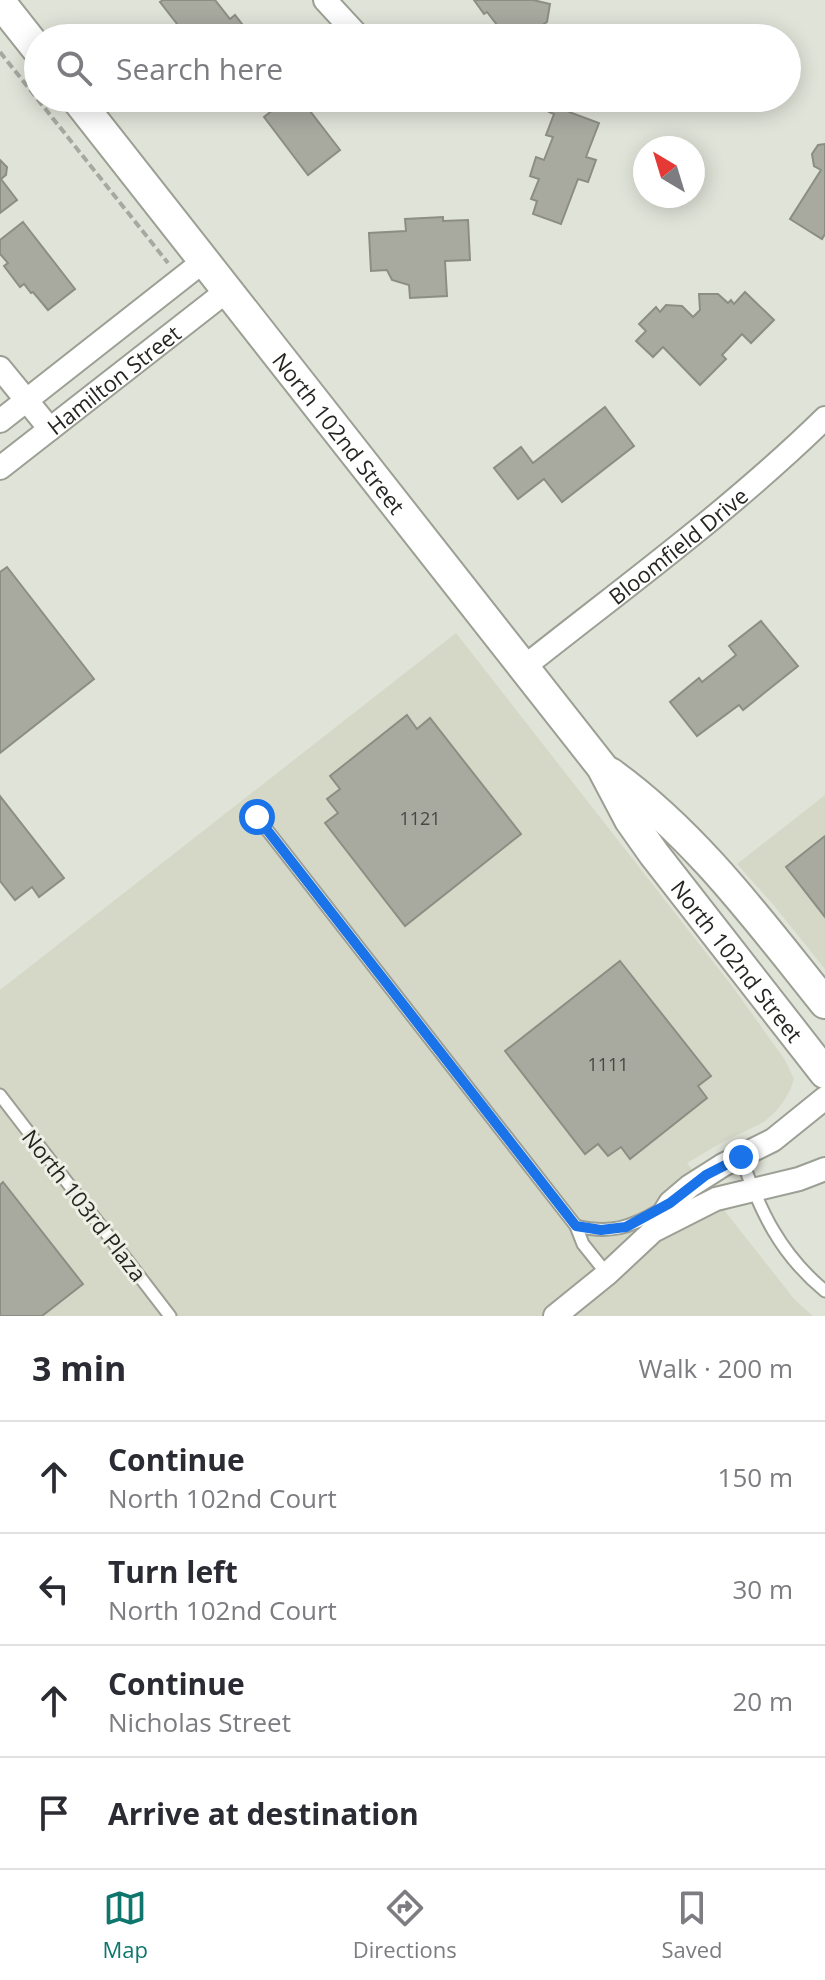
<!DOCTYPE html>
<html lang="en">
<head>
<meta charset="utf-8">
<style>
  :root { --surface:#fff; --page:#f2f2f3; --text:#2b2b33; --muted:#7c7c81; --line:#e1e1e2; --accent:#0f766e }
  body { margin:0; font-family:"Open Sans",sans-serif; background:var(--page); color:var(--text) }
  .compass { position:absolute; left:633px; top:136px; width:72px; height:72px; border-radius:50%; background:var(--surface); box-shadow:0 4px 20px #0003; rotate:322deg }
  .stop { position:absolute; width:24px; height:24px; margin:-18px; border:6px solid #1a73e8; border-radius:50%; background:#fff }
  .stop.end { background:#1a73e8; border-color:#fff; box-shadow:0 2px 8px #0008 }
  .list { margin:0; padding:0; list-style:none }
  h2 { display:flex; justify-content:space-between; align-items:center; height:104px; margin:0; padding:0 32px; font-size:34px }
  h2 small { font-size:26px; font-weight:400; color:var(--muted) }
  .list li { display:grid; grid-template-columns:52px 1fr auto; gap:24px; align-items:center; box-sizing:border-box; height:112px; padding:0 32px; border-top:2px solid var(--line) }
  .list b { display:block; font-size:30px; white-space:nowrap }
  .list p { margin:0; font-size:26px; white-space:nowrap; color:var(--muted) }
  .list em { font-size:26px; font-style:normal; color:var(--muted) }
  .icon { flex:none; width:44px; height:44px; fill:none; stroke:currentColor; stroke-width:2; stroke-linecap:round; stroke-linejoin:round }
  .map { position:relative; flex:none; width:825px; height:1316px; overflow:hidden }
  .search { position:absolute; background:var(--surface); box-shadow:0 4px 20px #0003; left:24px; right:24px; top:24px; height:88px; display:flex; align-items:center; gap:20px; box-sizing:border-box; padding:0 28px; border-radius:44px; color:var(--muted); font-size:30px }
  .sheet { height:552px; background:var(--surface) }
  nav { display:flex; justify-content:space-around; align-items:center; box-sizing:border-box; height:112px; border-top:2px solid var(--line); background:var(--surface); font-size:22px; color:var(--muted) }
  nav a { display:grid; justify-items:center; gap:4px }
  nav .on { color:var(--accent) }
  .map>svg:first-child { display:block }
  .built { fill:#d5d8c6 }
  .building { fill:#a8aaa0; stroke:#8c8e84; stroke-width:2 }
  .lines { fill:none; stroke-linecap:round; stroke-linejoin:round }
  .lane-casing { stroke:#9c9f94; stroke-width:15 }
  .street-casing { stroke:#9c9f94; stroke-width:26 }
  .secondary-casing { stroke:#9c9f94; stroke-width:34 }
  .path { stroke:#a6a9a0; stroke-width:4; stroke-dasharray:8 4; stroke-linecap:butt }
  .lane { stroke:#fff; stroke-width:11 }
  .street { stroke:#fff; stroke-width:22 }
  .secondary { stroke:#fff; stroke-width:30 }
  .route { stroke:#1a73e8; stroke-width:10 }
  .labels { text-anchor:middle; dominant-baseline:central; stroke-width:6; stroke-linejoin:round; paint-order:stroke }
  .number-label { font-size:18px; fill:#464742 }
  .street-label { font-size:22px; fill:#252622; stroke:#eef0e5 }
</style>
</head>
<body>
<div class="map">
<svg width="825" height="1316" viewBox="0 0 825 1316">
  <rect width="100%" height="100%" fill="#e0e3d8"/>
  <!-- built -->
  <g class="built">
    <path d="M456,633L732,986L785,1060L794,1079L791,1088L784,1101L775,1112L764,1122L721,1143L687,1163L795,1300L813,1316H0V990Z"/>
    <path d="M825,795V969L771,902L737,864Z"/>
  </g>
  <!-- building -->
  <g class="building">
    <path d="M163,0H215L230,19L235,15L252,37L188,38L160,2Z"/>
    <path d="M474,0H533L550,4L547,22L541,26L544,30L533,38H502L494,28L497,25L487,12L484,14Z"/>
    <path d="M288,98H300L340,150L308,175L264,117Z"/>
    <path d="M555,98L573,104L569,112L599,123L586,157L596,160L588,182L578,179L561,224L533,214L537,201L531,199L539,179L530,176L536,157L544,160L553,137L546,135L554,114L549,112Z"/>
    <path d="M825,144V234L822,239L790,219L821,170L814,166L812,154L818,145Z"/>
    <path d="M0,160L7,167L6,175L1,179L17,200L0,213Z"/>
    <path d="M443,217V221L468,220L470,260L445,261L447,296L410,298L409,285L392,280L387,270L371,271L369,233L406,231L405,219Z"/>
    <path d="M23,222L75,289L48,310L33,292L31,293L24,284L20,287L4,266L8,263L0,254V240Z"/>
    <path d="M745,292L774,320L751,343L742,334L722,355L726,359L700,385L663,347L653,357L636,341L646,331L639,324L656,307L660,312L666,305L682,306L693,317L700,310L699,294H718L728,303L731,300L734,304Z"/>
    <path d="M605,407L634,446L562,502L544,479L518,499L494,468L521,447L533,463Z"/>
    <path d="M7,567L94,679L0,753V572Z"/>
    <path d="M761,621L798,666L743,710L739,705L697,736L670,702L699,678L702,682L736,655L729,646Z"/>
    <path d="M407,715L417,729L430,718L521,834L405,926L325,823L338,813L327,799L340,789L330,776Z"/>
    <path d="M0,796L64,878L39,897L32,887L15,900L0,881Z"/>
    <path d="M825,836V917L786,867Z"/>
    <path d="M620,961L711,1076L698,1086L707,1098L630,1159L621,1147L608,1156L598,1144L585,1154L505,1051Z"/>
    <path d="M3,1182L83,1284L42,1316H0V1185Z"/>
  </g>
  <g class="lines">
    <!-- lane casing -->
    <g class="lane-casing">
      <g id="lane">
        <path d="M257,817L576,1226L583,1244L607,1274"/>
        <path d="M0,1095L170,1316"/>
        <path d="M741,1157C760,1211 780,1254 825,1291"/>
        <path d="M576,1226C610,1234 630,1228 660,1210"/>
      </g>
    </g>
    <!-- street casing -->
    <g class="street-casing">
      <g id="street">
        <path d="M325,0L360,38"/>
        <path d="M0,368L50,429"/>
        <path d="M0,421L205,260"/>
        <path id="s1" d="M0,468L228,290"/>
        <path id="s2" d="M524,667C626,586 732,509 825,418"/>
        <path d="M654,1229L670,1203L690,1186L723,1165L773,1140L825,1098"/>
        <path d="M555,1316L607,1274L653,1231L716,1199L799,1179L825,1169"/>
      </g>
    </g>
    <!-- secondary casing -->
    <g class="secondary-casing">
      <g id="secondary">
        <path d="M0,2L38,50"/>
        <path id="s3" d="M76,98L602,767L630,820L654,854L825,1073"/>
        <path d="M610,773C696,835 759,921 825,1003"/>
      </g>
    </g>
    <!-- path -->
    <path class="path" d="M0,52L168,263"/>
    <!-- lane -->
    <use href="#lane" class="lane"/>
    <!-- street -->
    <use href="#street" class="street"/>
    <!-- secondary -->
    <use href="#secondary" class="secondary"/>
  </g>
  <g class="lines">
    <!-- route -->
    <path class="route" d="M257,817L576,1226L601,1230L626,1227L670,1203L706,1175L741,1157"/>
  </g>
  <g class="labels">
    <!-- number labels -->
    <g class="number-label">
      <text x="420" y="818">1121</text>
      <text x="608" y="1064">1111</text>
    </g>
    <!-- street labels -->
    <g class="street-label">
      <text stroke="none"><textPath href="#s1" startOffset="144">Hamilton Street</textPath></text>
      <text stroke="none"><textPath href="#s3" startOffset="426">North 102nd Street</textPath></text>
      <text stroke="none"><textPath href="#s2" startOffset="196">Bloomfield Drive</textPath></text>
      <text stroke="none"><textPath href="#s3" startOffset="1088">North 102nd Street</textPath></text>
      <text transform="translate(85 1205) rotate(52)">North 103rd Plaza</text>
    </g>
  </g>
</svg>
<svg class="compass" viewBox="-18 -18 36 36"><path d="M0-13l5 13h-10z" fill="#e53935"/><path d="M0 13l5-13h-10z" fill="#7c7c81"/></svg>
<div class="stop" style="left:257px;top:817px"></div>
<div class="stop end" style="left:741px;top:1157px"></div>
<div class="search"><svg class="icon" aria-label="search" viewBox="0 0 24 24"><circle cx="10" cy="10" r="6"/><path d="M15 15l6 6"/></svg>Search here</div>
</div>
<section class="sheet">
<h2>3 min<small>Walk · 200 m</small></h2>
<ul class="list">
<li><svg class="icon" aria-label="ahead" viewBox="0 0 24 24"><path d="M12 20V5M6 11l6-6 6 6"/></svg><div><b>Continue</b><p>North 102nd Court</p></div><em>150 m</em></li>
<li><svg class="icon" aria-label="left" viewBox="0 0 24 24"><path d="M17 20v-9H6M10 6l-5 5 5 5"/></svg><div><b>Turn left</b><p>North 102nd Court</p></div><em>30 m</em></li>
<li><svg class="icon" aria-label="ahead" viewBox="0 0 24 24"><path d="M12 20V5M6 11l6-6 6 6"/></svg><div><b>Continue</b><p>Nicholas Street</p></div><em>20 m</em></li>
<li><svg class="icon" aria-label="arrive" viewBox="0 0 24 24"><path d="M6 21V4h12l-3 4 3 4H6"/></svg><div><b>Arrive at destination</b></div></li>
</ul>
</section>
<nav>
<a class="on"><svg class="icon" aria-label="map" viewBox="0 0 24 24"><path d="M3 6l6-2 6 2 6-2v14l-6 2-6-2-6 2zM9 4v14M15 6v14"/></svg>Map</a>
<a><svg class="icon" aria-label="directions" viewBox="0 0 24 24"><path d="M12 3l9 9-9 9-9-9zM9 14v-3h6M13 9l2 2-2 2"/></svg>Directions</a>
<a><svg class="icon" aria-label="saved" viewBox="0 0 24 24"><path d="M7 4h10v16l-5-4-5 4z"/></svg>Saved</a>
</nav>
</body>
</html>
